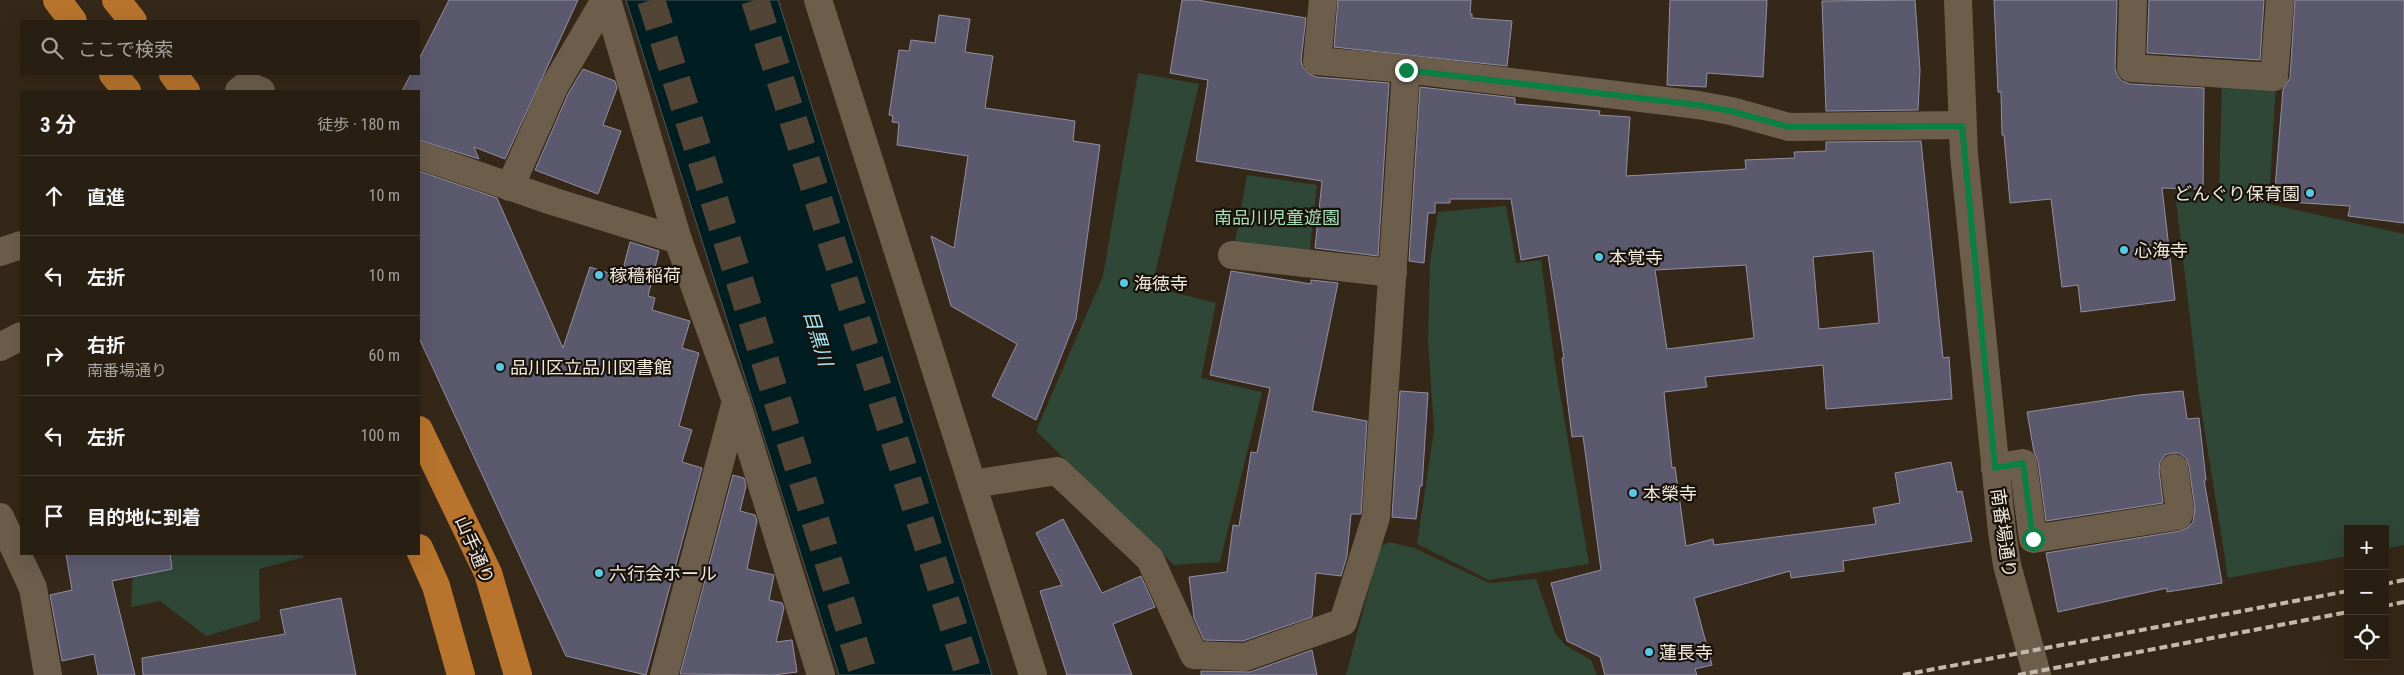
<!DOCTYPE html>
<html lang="ja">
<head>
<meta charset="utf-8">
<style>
  :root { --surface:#281e12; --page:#30271b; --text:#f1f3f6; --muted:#a5a29f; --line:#443c32 }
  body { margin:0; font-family:"Roboto Condensed","Noto Sans JP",sans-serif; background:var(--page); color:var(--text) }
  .controls { position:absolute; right:15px; bottom:15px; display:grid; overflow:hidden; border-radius:0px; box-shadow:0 5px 20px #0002 }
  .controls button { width:45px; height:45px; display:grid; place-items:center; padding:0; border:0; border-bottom:1px solid var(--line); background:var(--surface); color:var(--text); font:25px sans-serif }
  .stop { position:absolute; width:15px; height:15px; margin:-11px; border:4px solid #0b8043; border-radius:50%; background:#fff }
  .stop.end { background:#0b8043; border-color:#fff; box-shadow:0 1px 5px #0008 }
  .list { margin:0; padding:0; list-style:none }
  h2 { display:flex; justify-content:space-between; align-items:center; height:65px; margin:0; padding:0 20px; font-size:21px }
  h2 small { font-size:16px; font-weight:400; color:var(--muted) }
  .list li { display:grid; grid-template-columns:32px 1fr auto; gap:15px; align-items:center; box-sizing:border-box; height:80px; padding:0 20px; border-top:1px solid var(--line) }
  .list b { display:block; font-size:19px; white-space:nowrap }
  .list p { margin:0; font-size:16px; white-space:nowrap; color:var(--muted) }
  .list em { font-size:16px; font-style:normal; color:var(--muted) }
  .icon { flex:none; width:28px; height:28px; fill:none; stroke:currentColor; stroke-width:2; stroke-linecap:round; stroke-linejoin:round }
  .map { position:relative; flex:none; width:2404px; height:675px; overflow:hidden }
  .search { position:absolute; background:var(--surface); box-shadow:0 5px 20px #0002; left:20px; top:20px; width:400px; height:55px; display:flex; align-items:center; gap:12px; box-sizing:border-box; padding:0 18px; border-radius:0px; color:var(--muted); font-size:19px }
  .panel { position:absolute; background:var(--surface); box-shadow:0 5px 20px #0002; left:20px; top:90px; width:400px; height:465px; border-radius:0px }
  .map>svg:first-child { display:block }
  .green { fill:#2f4737 }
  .water { fill:#001d22; stroke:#485a5a }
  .building { fill:#5b596d; stroke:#928fa5; fill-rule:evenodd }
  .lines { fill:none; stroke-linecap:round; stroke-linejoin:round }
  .highway-tunnel { stroke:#524536; stroke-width:28; stroke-dasharray:28 14; stroke-linecap:butt }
  .minor { stroke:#6d5e4c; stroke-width:28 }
  .highway { stroke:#b8742d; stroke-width:28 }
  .rail { stroke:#c3b9ad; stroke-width:4; stroke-dasharray:8 4; stroke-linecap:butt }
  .route { stroke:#0b8043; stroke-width:6 }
  .poi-dot { fill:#59c8e5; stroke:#18120b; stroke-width:2 }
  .labels { text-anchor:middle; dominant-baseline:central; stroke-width:4.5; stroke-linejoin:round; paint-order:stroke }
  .poi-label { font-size:18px; fill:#f1e8de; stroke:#18120b; text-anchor:start }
  .park-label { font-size:18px; fill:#a6deb8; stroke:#18120b }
  .street-label { font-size:18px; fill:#f1e8de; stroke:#18120b }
  .water-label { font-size:19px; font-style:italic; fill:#9ce9f9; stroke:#18120b }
</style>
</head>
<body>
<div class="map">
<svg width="2404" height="675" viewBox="0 0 2404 675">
  <rect width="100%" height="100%" fill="#362818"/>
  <!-- green -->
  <g class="green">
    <path d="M1138,73L1199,84L1152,287L1216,303L1201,378L1262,392L1220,562L1174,565L1036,431L1103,276Z"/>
    <path d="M2222,82L2276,83L2269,204L2404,234V545L2385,549V529H2348V556L2228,578L2199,395L2175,192L2219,193Z"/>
    <path d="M1247,175L1317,185L1309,256L1234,248Z"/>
    <path d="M1506,206L1516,263L1541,260L1555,364L1589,564L1489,580L1417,544L1434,430L1428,340L1430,262L1438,212Z"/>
    <path d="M1389,542L1414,548L1489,583L1536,579L1555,633L1565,645L1591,660L1597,675H1346L1380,547Z"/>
    <path d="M134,554H301L304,557L259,569L260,620L206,636L160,601L131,607Z"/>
  </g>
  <!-- water -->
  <path class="water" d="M626,0H778L992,675H839Z"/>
  <!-- building -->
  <g class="building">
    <path d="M449,0H578L505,159L474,147L479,159L419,140V91H402L411,74H419V59Z"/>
    <path d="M1182,0H1197L1306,18L1301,60L1303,67L1308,73L1316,77L1389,83L1378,256L1315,248L1322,181L1196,161L1208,80L1170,73Z"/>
    <path d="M1338,0H1471L1470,14H1472V18L1512,21L1507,66L1334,47Z"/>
    <path d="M1670,0H1767L1763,77L1707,73L1706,87L1667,85Z"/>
    <path d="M1915,0L1920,70L1918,110L1826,111L1822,1Z"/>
    <path d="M1994,0H2117L2115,68L2117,75L2122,81L2130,84L2204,88L2203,189L2162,188L2175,300L2081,312L2078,285L2062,287L2051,199L2010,203L2004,135H2002L2001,92H1998Z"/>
    <path d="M2149,0H2264L2260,60L2147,53Z"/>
    <path d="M2295,0H2404V223L2348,216L2350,206L2274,201L2283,89L2290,78Z"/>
    <path d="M939,15L970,19L965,52L993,56L985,108L1075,121L1073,141L1100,145L1076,319L1036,420L992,396L1017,344L951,306L931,236L954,248L968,156L897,145L899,123L892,122L893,116L889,115L899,50L909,51L911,40L935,43Z"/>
    <path d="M583,69L615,81L617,88L603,125L621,131L598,194L535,170L568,94Z"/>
    <path d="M1420,87L1515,98V104L1600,111L1599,115L1630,117L1626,176L1746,169L1745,160L1795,158L1794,152L1826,151V142L1921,141L1943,358L1949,357L1952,399L1826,409L1823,365L1705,377L1707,387L1664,392L1672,468L1675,467L1686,546L1713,539L1714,545L1876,524L1873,508L1900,503L1895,473L1951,462L1957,492L1962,491L1972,541L1843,561L1844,571L1791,578L1790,571L1694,598L1712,665L1695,669L1697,675H1605L1600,657L1567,641L1551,583L1601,570L1583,436L1572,437L1562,358H1564L1548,255L1521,260L1511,199H1450V203H1435V213H1428L1424,263L1409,261ZM1873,251L1879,323L1819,329L1813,257ZM1746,265L1754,338L1667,349L1655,270Z"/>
    <path d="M419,171L497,198L563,348L590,267L621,277L630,242L659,251L648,296L655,298L652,310L690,321L682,348L699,353L679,426L692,430L682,462L702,468L646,675L566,656L419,338Z"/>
    <path d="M1231,271L1311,284V280L1338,283L1312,411L1367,421L1361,514H1351L1347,556L1341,576L1316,573L1312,617L1243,641L1204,640L1194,618L1189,577L1227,572L1233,525L1239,526L1251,452L1257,453L1270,388L1210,375Z"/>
    <path d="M1400,391L1428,393L1422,486H1420L1416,519L1392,517Z"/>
    <path d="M2183,391L2187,419L2199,418L2206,480H2204L2222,583L2167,592V588L2058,612L2046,553L2180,531L2187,528L2193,522L2195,509L2189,466L2186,458L2179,453H2171L2165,455L2160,462L2159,470L2163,503L2046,521L2038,461L2034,452L2027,412L2139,395Z"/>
    <path d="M733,475L744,478L746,486L740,511L755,515L757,521L747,569L774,575L769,600L782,603L784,608L776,642L792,640L797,672L774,675L680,674Z"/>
    <path d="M1063,519L1102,593L1141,576L1155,607L1113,624L1132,675H1067L1040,591L1062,585L1036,533Z"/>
    <path d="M66,554H170L172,569L112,581L135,675H98L94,654L62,661L50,595L72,590Z"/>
    <path d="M341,598L356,675H143L142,658L285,634L280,610Z"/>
    <path d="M1312,650L1317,675H1201V671L1250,672Z"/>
  </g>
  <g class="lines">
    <!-- highway-tunnel -->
    <g class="highway-tunnel">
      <path d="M651,0L864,675"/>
      <path d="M755,0L969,675"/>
    </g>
    <!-- minor -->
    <g class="minor">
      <path d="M607,0L678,240L736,401L664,675"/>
      <path d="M818,0L1033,675"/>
      <path d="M1323,0L1317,61L1406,69L1698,105L1731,111L1789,127L1962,125"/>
      <path d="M1958,0L1964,155L2002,532L2007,565L2037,675"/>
      <path d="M2133,0L2131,68L2274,77L2280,0"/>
      <path d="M239,91L247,85L261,91"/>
      <path d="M419,155L552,201L678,240"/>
      <path d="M510,187L554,87L605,0"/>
      <path d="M0,252L21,245"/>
      <path d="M1232,255L1393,273"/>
      <path d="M0,347L21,336"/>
      <path d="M736,401L821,675"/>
      <path d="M1995,468L2023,463L2033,539L2178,516L2180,511L2174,468"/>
      <path d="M972,484L1057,471L1150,559L1194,655L1245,657L1343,622L1376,517L1406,69"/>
      <path d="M0,517L33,588L48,675"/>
    </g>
    <!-- highway -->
    <g class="highway">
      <path d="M57,0L73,21"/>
      <path d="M116,0L133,21"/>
      <path d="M113,74L127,91"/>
      <path d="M173,74L186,91"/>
      <path d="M419,430L488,573L518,675"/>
      <path d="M419,548L436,586L461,675"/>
    </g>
    <!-- rail -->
    <g class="rail">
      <path d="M2385,584L2404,580"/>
      <path d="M2385,606L2404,602"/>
      <path d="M1903,675L2348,591"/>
      <path d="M2018,675L2348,612"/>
    </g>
  </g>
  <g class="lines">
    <!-- route -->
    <path class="route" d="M1406,70L1698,105L1731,111L1789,127L1962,126L1995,468L2023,463L2033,539"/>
  </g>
  <!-- markers -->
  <g class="poi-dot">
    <circle cx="2310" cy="193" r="5"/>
    <circle cx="2124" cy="250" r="5"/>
    <circle cx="1599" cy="257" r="5"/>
    <circle cx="599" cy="275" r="5"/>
    <circle cx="1124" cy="283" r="5"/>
    <circle cx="500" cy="367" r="5"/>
    <circle cx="1633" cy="493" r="5"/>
    <circle cx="599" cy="573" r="5"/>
    <circle cx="1649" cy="652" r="5"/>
  </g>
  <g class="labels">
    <!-- poi labels -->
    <g class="poi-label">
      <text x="2300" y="193" text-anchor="end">どんぐり保育園</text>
      <text x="2134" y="250">心海寺</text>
      <text x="1609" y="257">本覚寺</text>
      <text x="609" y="275">稼穡稲荷</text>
      <text x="1134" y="283">海徳寺</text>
      <text x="510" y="367">品川区立品川図書館</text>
      <text x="1643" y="493">本榮寺</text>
      <text x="609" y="573">六行会ホール</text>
      <text x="1659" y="652">蓮長寺</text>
    </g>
    <!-- park labels -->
    <g class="park-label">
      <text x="1277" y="217">南品川児童遊園</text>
    </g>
    <!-- street labels -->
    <g class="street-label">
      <text transform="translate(2004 533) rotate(82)">南番場通り</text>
      <text transform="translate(475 550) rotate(67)">山手通り</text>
    </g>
    <!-- water labels -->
    <g class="water-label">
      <text transform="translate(818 338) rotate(73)">目黒川</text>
    </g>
  </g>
</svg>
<div class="controls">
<button>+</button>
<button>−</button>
<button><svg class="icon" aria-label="locate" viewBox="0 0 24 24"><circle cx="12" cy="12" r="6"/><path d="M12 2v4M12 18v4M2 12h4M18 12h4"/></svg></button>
</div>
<div class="stop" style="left:2033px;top:539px"></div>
<div class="stop end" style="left:1406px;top:70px"></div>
<div class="search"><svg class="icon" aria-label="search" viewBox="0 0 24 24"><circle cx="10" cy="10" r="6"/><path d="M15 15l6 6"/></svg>ここで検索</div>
<section class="panel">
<h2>3 分<small>徒歩 · 180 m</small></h2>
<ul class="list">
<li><svg class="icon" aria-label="ahead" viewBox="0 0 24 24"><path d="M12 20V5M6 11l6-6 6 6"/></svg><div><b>直進</b></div><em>10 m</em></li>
<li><svg class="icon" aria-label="left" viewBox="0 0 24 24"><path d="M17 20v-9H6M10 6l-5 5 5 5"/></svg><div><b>左折</b></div><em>10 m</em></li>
<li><svg class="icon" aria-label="right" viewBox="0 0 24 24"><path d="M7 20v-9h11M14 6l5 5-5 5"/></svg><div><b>右折</b><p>南番場通り</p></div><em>60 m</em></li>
<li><svg class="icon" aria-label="left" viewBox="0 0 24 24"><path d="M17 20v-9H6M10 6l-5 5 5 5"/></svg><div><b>左折</b></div><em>100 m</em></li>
<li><svg class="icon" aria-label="arrive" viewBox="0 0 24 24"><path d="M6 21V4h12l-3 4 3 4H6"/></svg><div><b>目的地に到着</b></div></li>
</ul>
</section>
</div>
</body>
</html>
